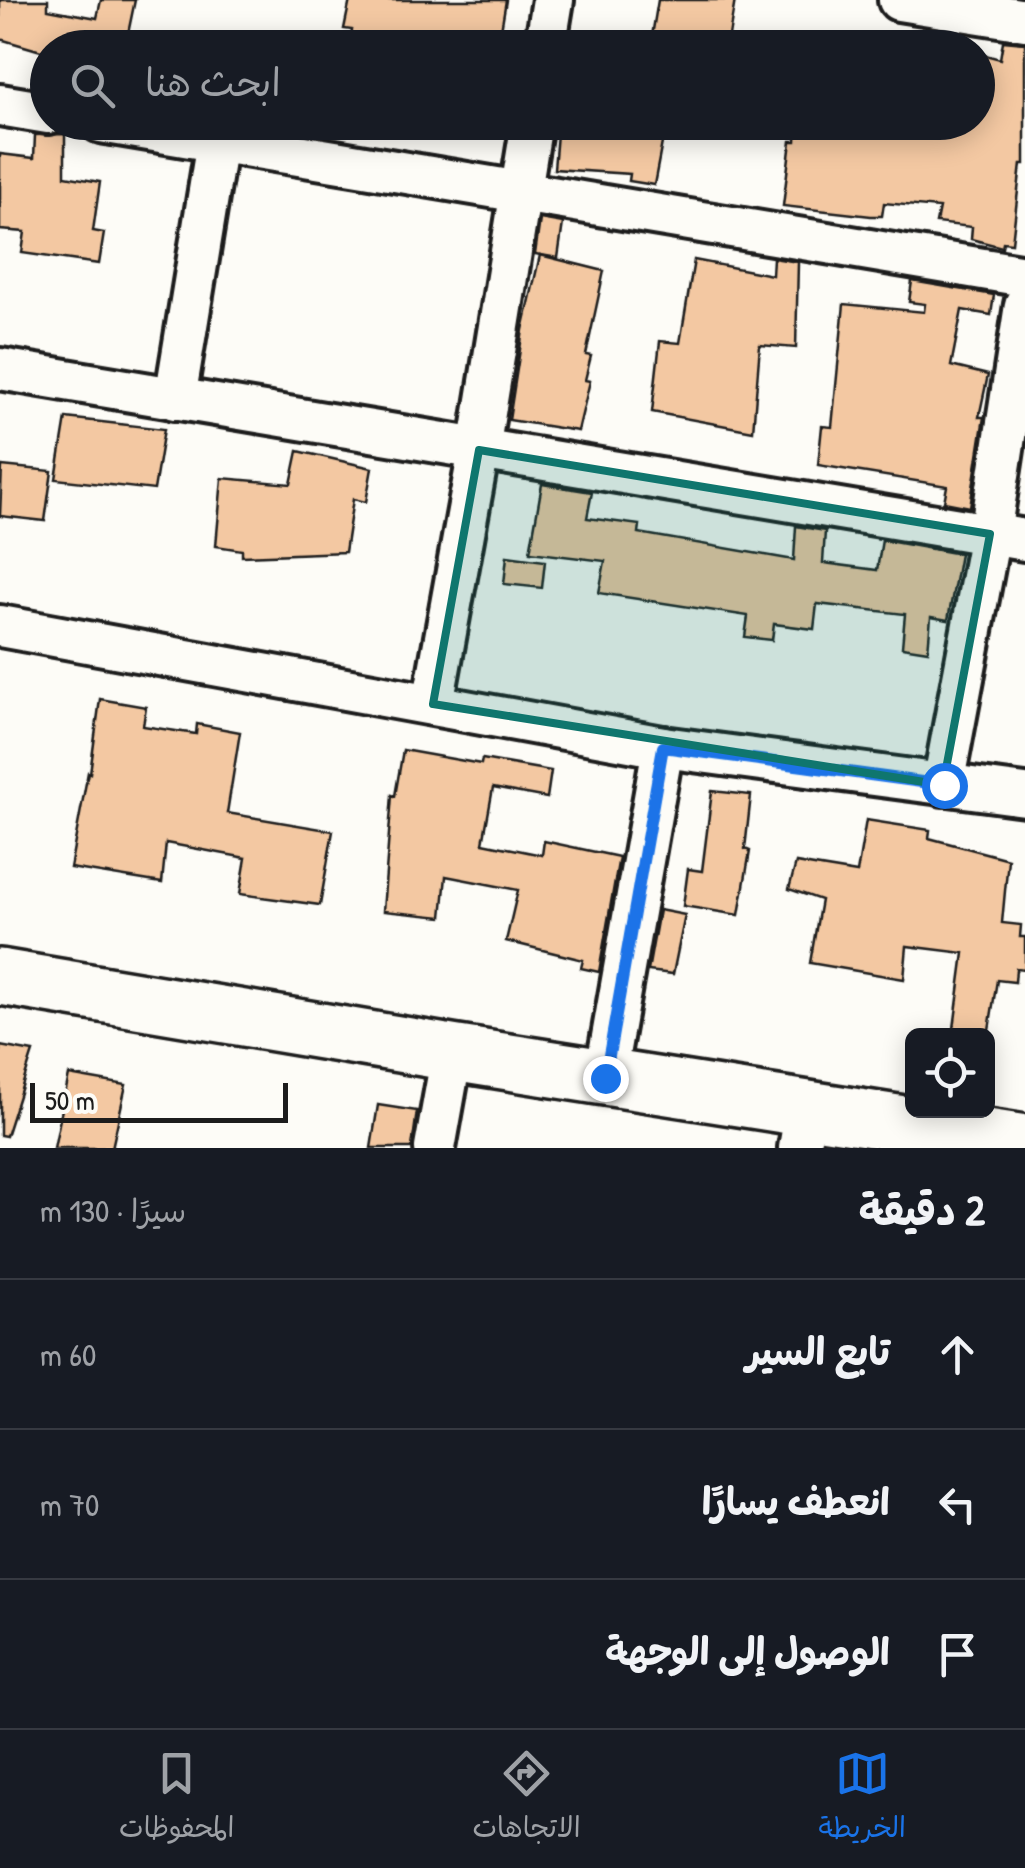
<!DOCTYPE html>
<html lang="ar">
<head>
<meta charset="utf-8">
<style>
  :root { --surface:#171b24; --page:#20242c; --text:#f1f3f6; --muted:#9ea1a6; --line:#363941; --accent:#1a73e8 }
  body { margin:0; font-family:"Patrick Hand","Playpen Sans Arabic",sans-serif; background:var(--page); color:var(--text); direction:rtl }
  .controls { position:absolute; right:30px; bottom:30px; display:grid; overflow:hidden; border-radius:15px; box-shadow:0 5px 25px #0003 }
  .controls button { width:90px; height:90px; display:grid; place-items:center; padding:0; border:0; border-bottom:2px solid var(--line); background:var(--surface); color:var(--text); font:50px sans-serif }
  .scale { position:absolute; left:30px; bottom:25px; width:258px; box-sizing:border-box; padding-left:10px; border:5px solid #1c1c1c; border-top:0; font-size:28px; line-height:35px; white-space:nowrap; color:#1c1c1c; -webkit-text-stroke:8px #fdfcf7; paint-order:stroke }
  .stop { position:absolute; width:30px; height:30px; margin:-22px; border:8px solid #1a73e8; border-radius:50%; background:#fff }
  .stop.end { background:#1a73e8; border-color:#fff; box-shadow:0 2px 10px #0008 }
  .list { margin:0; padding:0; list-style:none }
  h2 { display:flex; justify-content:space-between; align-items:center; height:130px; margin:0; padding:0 40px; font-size:42px }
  h2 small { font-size:32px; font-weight:400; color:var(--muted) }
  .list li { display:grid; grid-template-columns:65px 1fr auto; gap:30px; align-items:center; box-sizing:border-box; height:150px; padding:0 40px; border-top:2px solid var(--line) }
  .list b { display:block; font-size:38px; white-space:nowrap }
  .list em { font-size:32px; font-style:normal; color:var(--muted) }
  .icon { flex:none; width:55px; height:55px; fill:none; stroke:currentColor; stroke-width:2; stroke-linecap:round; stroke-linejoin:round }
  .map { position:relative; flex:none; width:1025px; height:1148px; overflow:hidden; direction:ltr }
  .search { position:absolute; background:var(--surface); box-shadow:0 5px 25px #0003; left:30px; right:30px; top:30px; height:110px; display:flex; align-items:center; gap:25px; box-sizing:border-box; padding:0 35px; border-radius:55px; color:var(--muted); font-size:38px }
  .sheet { height:580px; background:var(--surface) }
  nav { display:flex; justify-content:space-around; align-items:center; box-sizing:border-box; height:140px; border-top:2px solid var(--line); background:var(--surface); font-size:28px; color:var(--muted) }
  nav a { display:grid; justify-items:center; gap:5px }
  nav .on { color:var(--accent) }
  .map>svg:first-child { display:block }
  .building { fill:#f3c8a2; stroke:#1c1c1c; stroke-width:2.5 }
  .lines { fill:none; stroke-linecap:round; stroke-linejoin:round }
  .minor-casing { stroke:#1c1c1c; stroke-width:48 }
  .secondary-casing { stroke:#1c1c1c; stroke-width:62 }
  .minor { stroke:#fdfcf7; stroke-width:40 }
  .secondary { stroke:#fdfcf7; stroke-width:55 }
  .route { stroke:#1a73e8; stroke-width:12 }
  .marked { fill:#0f766e; fill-opacity:0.2; stroke:#0f766e; stroke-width:8; stroke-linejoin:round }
</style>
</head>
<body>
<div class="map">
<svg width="1025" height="1148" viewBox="0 0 1025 1148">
  <rect width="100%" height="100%" fill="#fdfcf7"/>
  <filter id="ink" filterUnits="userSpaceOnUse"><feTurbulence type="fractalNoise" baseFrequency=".01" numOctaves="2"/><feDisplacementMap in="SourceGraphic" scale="20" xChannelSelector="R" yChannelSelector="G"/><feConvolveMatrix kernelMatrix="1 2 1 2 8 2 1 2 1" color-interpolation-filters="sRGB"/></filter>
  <g filter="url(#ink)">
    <!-- building -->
    <g class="building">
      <path d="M0,0H48V9L97,18L101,0H135L125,48H48V53L0,39Z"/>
      <path d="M350,0H506L501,30L487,28L483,48L392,41L390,48H381L350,39L352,30L344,29Z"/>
      <path d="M658,0H735L727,48H650Z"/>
      <path d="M1003,41L1025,43V164H1021L1012,243L1003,242L1002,247L971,239L972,227L936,223L939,208L884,203L882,216H871L783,206L791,141H796L797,122H978V53L1000,59Z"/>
      <path d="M558,122H637L665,127L654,185L629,181L630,174L554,169Z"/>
      <path d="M65,134V176L100,182L93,231L104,233L99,264L22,253L25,232L0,230V154L34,158L35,135Z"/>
      <path d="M540,219L563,223L558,258L535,254Z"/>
      <path d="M540,255L604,271L586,355L591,356L585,380L590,381L578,431L509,420L523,330Z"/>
      <path d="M773,258L798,262L796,348L760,345L753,431L652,412L660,341L680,343L694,260L772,275Z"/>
      <path d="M912,281L994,295L991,315L962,310L951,366L988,375L979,417H984L970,507L944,502L947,486L818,465L822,426L832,427L844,304L924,312L925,304L909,302Z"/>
      <path d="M66,418L164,429L154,490L56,479Z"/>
      <path d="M298,451L372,468L366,502L353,499L345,552L242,556V550L216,546L222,478L291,484Z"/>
      <path d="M2,466L52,471L45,521L0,516Z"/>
      <path d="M542,484L592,492L587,518L640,525L639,533L794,560L796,526L825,531L823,563L877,570L882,540L960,554L948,620L931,617L928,651L902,647L905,614L817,604L814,629L774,624L772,640L745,637L748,616L599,593L605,561L530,552Z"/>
      <path d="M507,556L545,561L542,588L504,584Z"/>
      <path d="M100,699L146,707L143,726L196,734L197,724L240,732L227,813L333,831L320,905L240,894L246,858L166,843L162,883L70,868L88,772L90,773Z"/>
      <path d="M403,750L481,764L482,759L551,771L547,798L493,788L483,843L542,855L544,841L619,857L599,972L581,968L583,960L506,941L518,890L446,876L442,917L383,911L392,795L395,796Z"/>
      <path d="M712,791L751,795L745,849L750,851L739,915L683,906L688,869L702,871Z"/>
      <path d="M866,820L930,830L929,838L1008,859L1002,923L1021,925L1020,937H1025V970L1016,969L1015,982L997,980L988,1036H953L964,953L907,946L904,979L810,963L821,900L789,889L796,863L857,873Z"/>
      <path d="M659,910L685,915L673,974L648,971Z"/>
      <path d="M0,1046L33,1052L6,1136L0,1135Z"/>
      <path d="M69,1075L126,1085L112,1148H54Z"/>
      <path d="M378,1105L417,1111L412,1148H371Z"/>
    </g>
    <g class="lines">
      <!-- minor casing -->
      <g class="minor-casing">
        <g id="minor">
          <path d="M899,0L1025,20"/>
          <path d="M545,48L553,0"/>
          <path d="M0,105L48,113"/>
          <path d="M101,122L1025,276"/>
          <path d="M0,369L1025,540"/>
          <path d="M175,399L217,142"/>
          <path d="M0,626L663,747L1025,795"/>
          <path d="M433,704L479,450L532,122"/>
          <path d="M943,785L990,534L1025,305"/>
          <path d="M605,1077L663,747"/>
          <path d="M435,1148L452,1053"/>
          <path d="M799,1148L806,1109"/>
        </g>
      </g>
      <!-- secondary casing -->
      <g class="secondary-casing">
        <path id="secondary" d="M0,977L452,1053L1025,1143"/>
      </g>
      <!-- minor -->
      <use href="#minor" class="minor"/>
      <!-- secondary -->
      <use href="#secondary" class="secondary"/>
    </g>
  </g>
  <g class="lines" filter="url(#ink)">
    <!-- route -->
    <path class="route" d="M605,1078L663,747L944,785"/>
  </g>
  <!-- marked area -->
  <path class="marked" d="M479,450L990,534L943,785L433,704Z"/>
</svg>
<div class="controls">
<button><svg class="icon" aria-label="locate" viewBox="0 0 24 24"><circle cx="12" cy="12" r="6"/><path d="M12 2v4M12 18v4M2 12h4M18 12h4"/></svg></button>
</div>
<div class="scale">50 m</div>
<div class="stop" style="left:944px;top:785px"></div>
<div class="stop end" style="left:605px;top:1078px"></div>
<div class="search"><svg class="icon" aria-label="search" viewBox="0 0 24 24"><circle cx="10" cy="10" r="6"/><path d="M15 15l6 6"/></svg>ابحث هنا</div>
</div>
<section class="sheet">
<h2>2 دقيقة<small>سيرًا · 130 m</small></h2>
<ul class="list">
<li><svg class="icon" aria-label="ahead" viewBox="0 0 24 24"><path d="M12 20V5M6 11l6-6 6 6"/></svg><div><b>تابع السير</b></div><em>60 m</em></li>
<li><svg class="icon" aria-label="left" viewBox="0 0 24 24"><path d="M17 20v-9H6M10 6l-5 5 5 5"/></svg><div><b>انعطف يسارًا</b></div><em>70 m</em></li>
<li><svg class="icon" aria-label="arrive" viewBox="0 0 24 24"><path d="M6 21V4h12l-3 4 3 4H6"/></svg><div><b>الوصول إلى الوجهة</b></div></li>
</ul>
</section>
<nav>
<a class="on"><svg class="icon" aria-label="map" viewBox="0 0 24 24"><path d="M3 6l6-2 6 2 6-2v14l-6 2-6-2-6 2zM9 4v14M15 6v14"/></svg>الخريطة</a>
<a><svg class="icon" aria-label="directions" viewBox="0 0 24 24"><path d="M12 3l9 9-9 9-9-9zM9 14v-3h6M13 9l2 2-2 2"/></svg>الاتجاهات</a>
<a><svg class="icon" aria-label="saved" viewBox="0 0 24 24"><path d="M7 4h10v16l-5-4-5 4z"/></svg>المحفوظات</a>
</nav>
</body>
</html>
